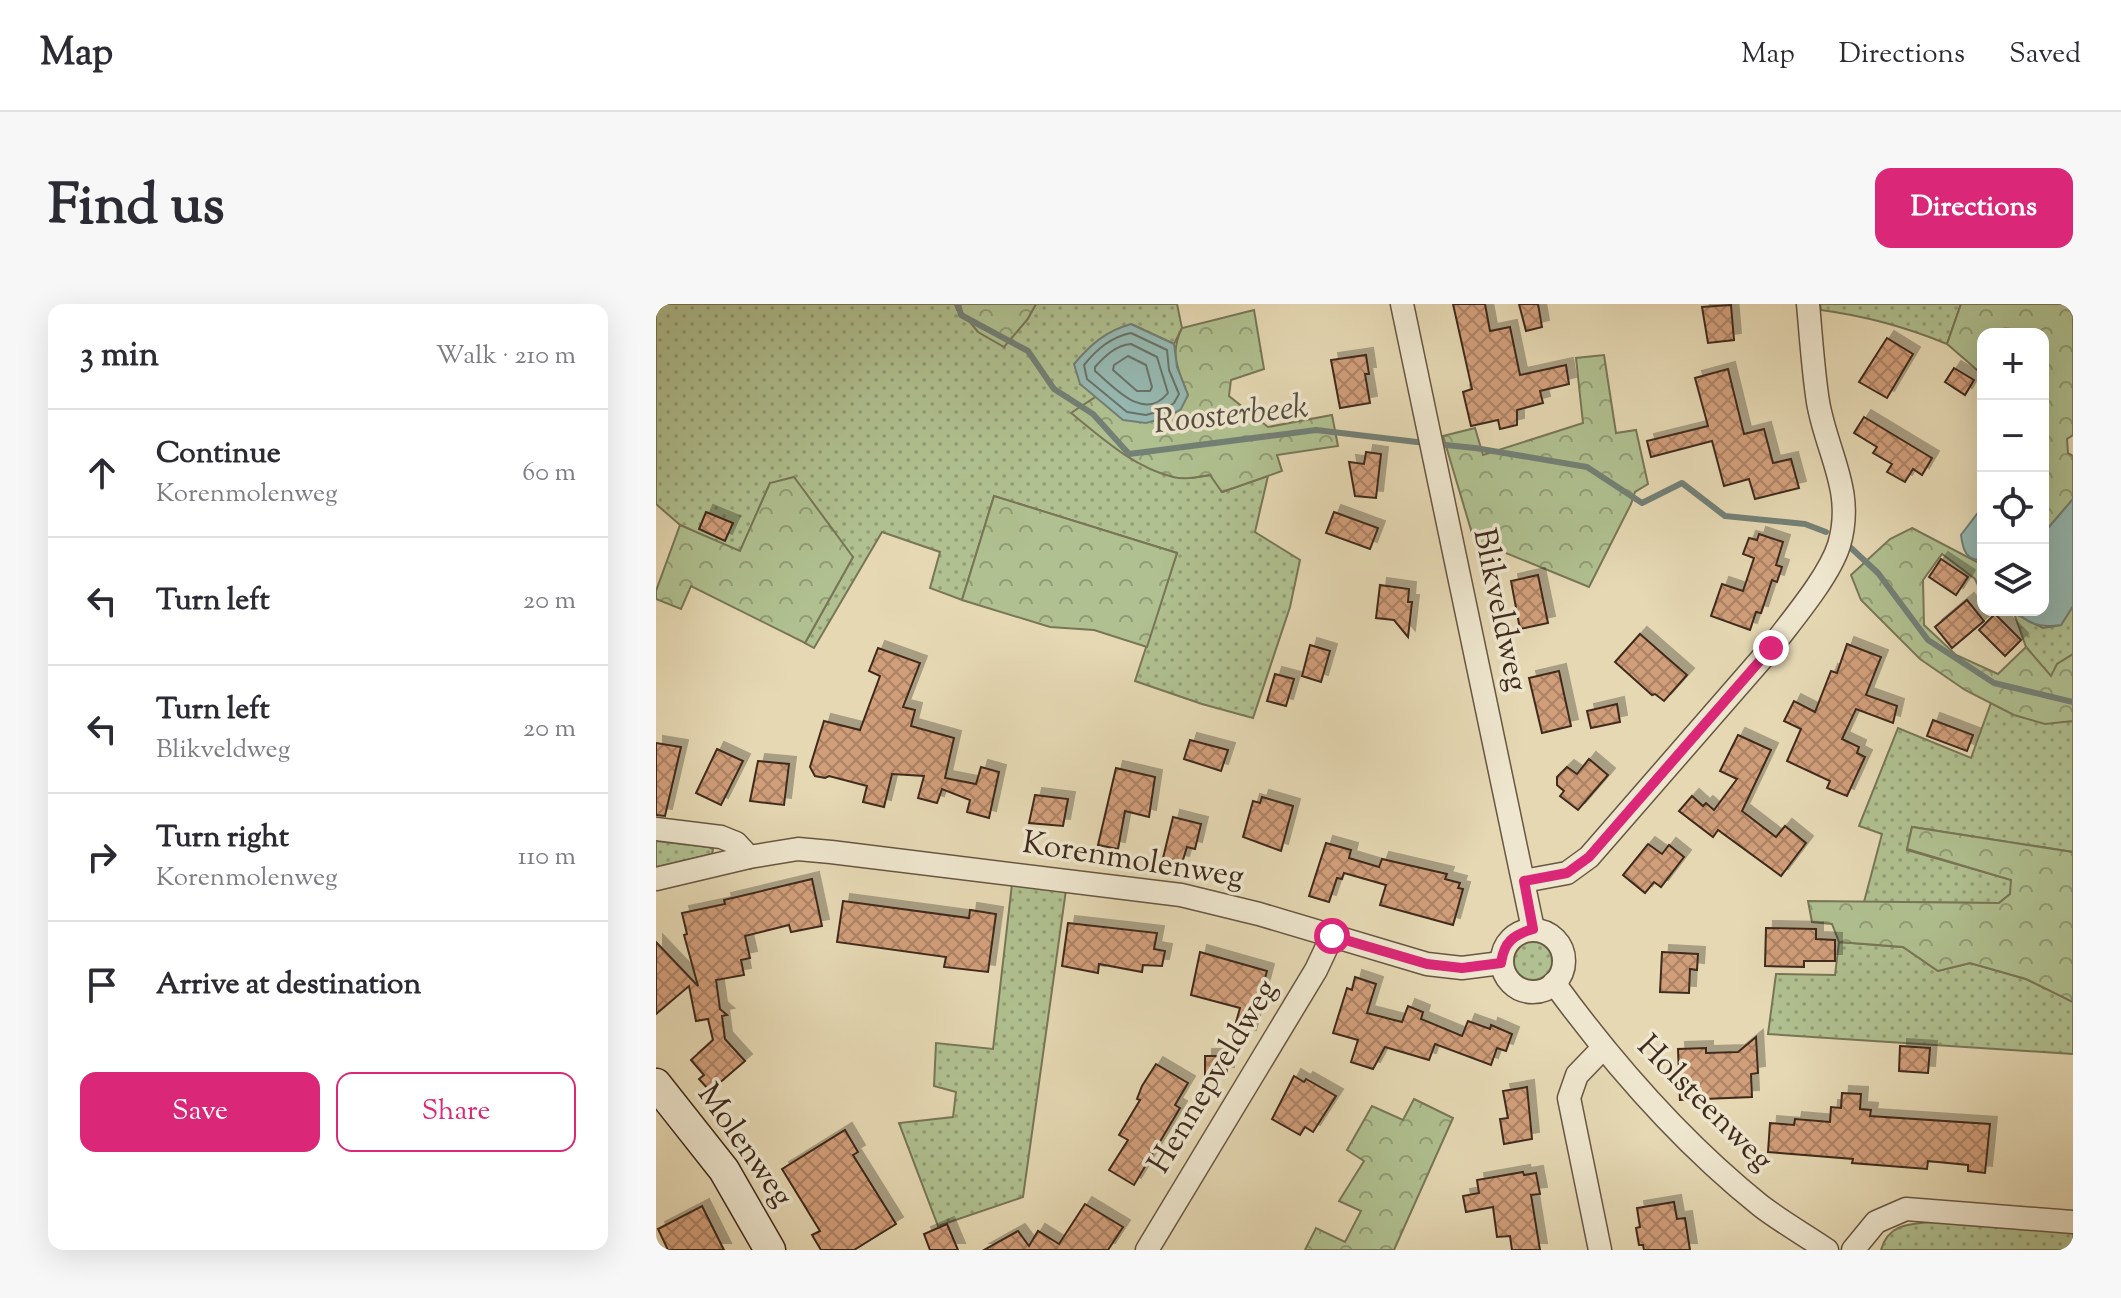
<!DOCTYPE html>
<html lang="en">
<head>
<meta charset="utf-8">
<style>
  :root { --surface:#fff; --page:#f7f7f7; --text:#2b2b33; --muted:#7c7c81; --line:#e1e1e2; --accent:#db2777 }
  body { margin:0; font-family:"Sorts Mill Goudy",serif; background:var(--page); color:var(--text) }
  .controls { position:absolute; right:24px; top:24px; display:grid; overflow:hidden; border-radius:16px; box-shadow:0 8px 32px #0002 }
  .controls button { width:72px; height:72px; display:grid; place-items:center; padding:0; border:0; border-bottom:2px solid var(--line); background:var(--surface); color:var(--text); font:40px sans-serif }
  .stop { position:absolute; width:24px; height:24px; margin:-18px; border:6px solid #db2777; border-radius:50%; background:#fff }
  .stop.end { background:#db2777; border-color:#fff; box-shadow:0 2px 8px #0008 }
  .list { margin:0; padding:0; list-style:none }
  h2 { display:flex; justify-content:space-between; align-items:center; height:104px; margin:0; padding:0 32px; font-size:34px }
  h2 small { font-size:26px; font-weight:400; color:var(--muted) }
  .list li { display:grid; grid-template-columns:52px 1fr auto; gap:24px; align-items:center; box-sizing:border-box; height:128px; padding:0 32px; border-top:2px solid var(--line) }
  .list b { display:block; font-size:30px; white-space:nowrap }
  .list p { margin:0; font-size:26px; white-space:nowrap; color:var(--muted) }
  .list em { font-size:26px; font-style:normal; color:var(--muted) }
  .actions { display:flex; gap:16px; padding:24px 32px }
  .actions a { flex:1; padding:18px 0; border:2px solid var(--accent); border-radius:16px; text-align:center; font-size:28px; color:var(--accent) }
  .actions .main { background:var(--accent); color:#fff }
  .icon { flex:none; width:44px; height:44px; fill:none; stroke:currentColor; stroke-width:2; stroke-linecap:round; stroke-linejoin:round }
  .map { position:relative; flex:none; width:1417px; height:946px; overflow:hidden; border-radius:16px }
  header { display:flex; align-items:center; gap:48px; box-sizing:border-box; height:112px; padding:0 40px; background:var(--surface); border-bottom:2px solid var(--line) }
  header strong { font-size:38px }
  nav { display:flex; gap:44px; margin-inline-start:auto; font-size:28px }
  .intro { display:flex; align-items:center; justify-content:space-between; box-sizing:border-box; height:192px; padding:0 48px }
  h1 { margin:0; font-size:56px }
  .button { padding:20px 36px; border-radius:16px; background:var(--accent); color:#fff; font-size:28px; font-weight:700 }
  main { display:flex; gap:48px; padding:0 48px }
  aside { flex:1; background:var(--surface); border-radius:16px; box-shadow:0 8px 32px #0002 }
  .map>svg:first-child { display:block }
  .grass { fill:url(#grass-dots); stroke:#787656; stroke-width:2 }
  .forest { fill:url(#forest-crowns); stroke:#787656; stroke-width:2 }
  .water { fill:#96b9b2; stroke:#738076; stroke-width:2 }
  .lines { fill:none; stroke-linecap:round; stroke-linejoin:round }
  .shore { stroke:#6a7268; stroke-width:2 }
  .stream { stroke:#738076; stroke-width:6 }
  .building { fill:url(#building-cross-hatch); stroke:#3f2b1d; stroke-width:2; filter:url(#shadow) }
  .street-casing { stroke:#685642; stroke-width:25 }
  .secondary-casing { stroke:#3f2b1d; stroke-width:33 }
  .street { stroke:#eee6ce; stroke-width:22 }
  .secondary { stroke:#eee6ce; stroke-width:30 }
  .route { stroke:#db2777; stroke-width:10 }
  .labels { text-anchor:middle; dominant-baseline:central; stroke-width:7; stroke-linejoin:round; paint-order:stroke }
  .street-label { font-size:32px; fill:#3f2b1d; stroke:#eee6ce }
  .water-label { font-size:34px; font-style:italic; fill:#554e42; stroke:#eee6ce }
</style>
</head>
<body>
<header>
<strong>Map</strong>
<nav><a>Map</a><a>Directions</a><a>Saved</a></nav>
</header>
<div class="intro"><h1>Find us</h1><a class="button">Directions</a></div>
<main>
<aside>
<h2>3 min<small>Walk · 210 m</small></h2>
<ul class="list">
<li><svg class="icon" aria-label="ahead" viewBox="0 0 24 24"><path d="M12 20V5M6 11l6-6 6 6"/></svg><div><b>Continue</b><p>Korenmolenweg</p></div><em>60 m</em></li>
<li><svg class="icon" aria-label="left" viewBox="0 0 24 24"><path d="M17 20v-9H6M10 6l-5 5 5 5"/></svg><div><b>Turn left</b></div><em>20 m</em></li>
<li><svg class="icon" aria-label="left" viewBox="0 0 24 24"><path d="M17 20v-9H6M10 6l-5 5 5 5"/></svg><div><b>Turn left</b><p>Blikveldweg</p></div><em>20 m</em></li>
<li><svg class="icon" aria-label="right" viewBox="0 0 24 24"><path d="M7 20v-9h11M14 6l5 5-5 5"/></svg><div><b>Turn right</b><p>Korenmolenweg</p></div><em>110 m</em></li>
<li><svg class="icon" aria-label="arrive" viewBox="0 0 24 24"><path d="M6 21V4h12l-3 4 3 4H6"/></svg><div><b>Arrive at destination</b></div></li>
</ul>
<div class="actions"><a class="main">Save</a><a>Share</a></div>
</aside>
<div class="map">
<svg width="1417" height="946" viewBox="0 0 1417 946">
  <defs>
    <pattern id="grass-dots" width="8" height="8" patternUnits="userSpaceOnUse" patternTransform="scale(2)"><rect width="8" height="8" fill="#b0c090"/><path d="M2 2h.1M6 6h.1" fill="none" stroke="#919c75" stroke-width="1.8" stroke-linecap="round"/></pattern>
    <pattern id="forest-crowns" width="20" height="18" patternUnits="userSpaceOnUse" patternTransform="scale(2)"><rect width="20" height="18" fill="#b0c090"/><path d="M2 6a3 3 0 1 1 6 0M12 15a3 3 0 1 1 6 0" fill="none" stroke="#919c75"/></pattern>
    <pattern id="building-cross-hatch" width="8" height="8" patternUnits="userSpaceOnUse" patternTransform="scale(2)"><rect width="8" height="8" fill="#d19e7a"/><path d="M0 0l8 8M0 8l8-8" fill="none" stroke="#ab8163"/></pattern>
    <filter id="shadow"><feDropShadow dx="7" dy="-7" stdDeviation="0" flood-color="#0004"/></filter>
  </defs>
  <rect width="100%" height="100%" fill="#e5d8b3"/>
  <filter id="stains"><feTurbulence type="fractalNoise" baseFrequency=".0025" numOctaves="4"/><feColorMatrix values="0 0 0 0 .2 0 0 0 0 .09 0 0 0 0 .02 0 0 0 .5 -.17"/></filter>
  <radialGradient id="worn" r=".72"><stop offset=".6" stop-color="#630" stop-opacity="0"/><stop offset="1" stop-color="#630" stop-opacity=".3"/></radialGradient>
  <!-- grass -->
  <g class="grass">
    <path d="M0,0H299L301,6L371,16L380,0H521L526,24L518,40L475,20L424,80L441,92L416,109L536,174L555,171L566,188L612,172L599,228L644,256L634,303L597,414L546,400L479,377L521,249L338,192L306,296L274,284L284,248L226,228L158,344L149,339L197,253L114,179L84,248L24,221L0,200Z"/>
    <path d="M1164,0H1305L1291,40C1250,23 1210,12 1165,6Z"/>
    <path d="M1417,302V350L1395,373L1370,343L1358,309L1387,324L1405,321Z"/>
    <path d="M1335,399C1366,415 1382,420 1417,417V548L1256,523L1251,546L1356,576L1354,590L1343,599L1208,598L1226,530L1203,522L1242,424L1315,454Z"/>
    <path d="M0,537L53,543L57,545L56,550L0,563Z"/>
    <path d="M356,580L410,586L367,893L282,922L243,819L297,813L300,788L278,782L280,739L337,745Z"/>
    <path d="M1183,638L1247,643L1282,667L1314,659L1370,675L1417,698V750L1112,730L1120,670L1179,671Z"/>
    <circle cx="877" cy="657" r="19"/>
    <path d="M1274,918L1417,928V946H1225C1232,921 1251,920 1274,918Z"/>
  </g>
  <!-- forest -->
  <g class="forest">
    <path d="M299,0H380L371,16L348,43L322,28Z"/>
    <path d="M1305,0H1417V131L1411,135L1412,149L1417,152V195L1387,230V167L1391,139L1387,121V30H1327V71L1291,40Z"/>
    <path d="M598,6L608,65L575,76L573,92L612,123L676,111L682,142L621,151L626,167L566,188L554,171C542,173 529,176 517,173C477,163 446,134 415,109L441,92C470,117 511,133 532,91C522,65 513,50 526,24Z"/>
    <path d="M948,51L960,129L980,126L992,180L979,188L975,200L933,283L818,236L787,132L819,124L827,151L927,119L920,54Z"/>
    <path d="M138,173L197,253L149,339L35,282L25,305L0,295V287L24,221L84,247L114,179Z"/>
    <path d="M338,192L521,249L491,343L438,326L394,323L306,296Z"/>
    <path d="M1256,224L1327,261V292L1319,275L1286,250L1267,276L1268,321L1300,351L1342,370L1370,343L1395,372L1401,360L1417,350V417L1389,420L1358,411L1309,386L1264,355L1205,296L1195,271L1234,235Z"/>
    <path d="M1256,523L1417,548V698L1370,675L1314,659L1282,667L1247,643L1183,638L1176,620L1156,618L1152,597L1343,599L1354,590L1355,576L1251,545Z"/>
    <path d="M758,795L797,814L738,946H649L660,924L689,938L705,907L683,897L708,857L691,846L716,802L747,816Z"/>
  </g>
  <!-- water -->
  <g class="water">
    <path d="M475,20L518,40L521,63L532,91L525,105L512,113L490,119L467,116L424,80L418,60C435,40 450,27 475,20Z"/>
    <path d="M1417,195V302L1405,321C1386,324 1372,321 1359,306H1387V230Z"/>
    <path d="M1327,202V256C1310,257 1307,246 1305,231Z"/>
  </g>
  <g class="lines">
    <!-- shore -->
    <g class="shore">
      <path d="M475,29L511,46L513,66L523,90L518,99L508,106L490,111L471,108L431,75L428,61C441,45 455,33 475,29Z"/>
      <path d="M475,40L501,53L512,89C488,119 458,83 439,67V63C449,52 460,41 475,40Z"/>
      <path d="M472,52L490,61L496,83L494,87H481L457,66L458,61Z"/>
    </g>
    <!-- stream -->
    <g class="stream">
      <path d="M302,0L305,11L372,47L398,85L437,110L473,150L660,126L769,139"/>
      <path d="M780,140L819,144L931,163L986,199L1026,179L1069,212L1149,220L1170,228"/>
      <path d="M1195,244L1222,269L1272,336L1338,379L1417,398"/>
    </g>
  </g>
  <!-- building -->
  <g class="building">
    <path d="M797,0H829L834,27L854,23L864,71L910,61L913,80L884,87L887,99L861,106V121L844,125L842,116L815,122L807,88L816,85Z"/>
    <path d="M863,0H882L886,23L870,27Z"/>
    <path d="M1075,1L1078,36L1052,39L1046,3Z"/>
    <path d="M1231,34L1257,50L1231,94L1203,78Z"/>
    <path d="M710,51L713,70H709L714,99L684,104L675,56Z"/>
    <path d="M1298,64L1318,76L1309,91L1289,78Z"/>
    <path d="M1072,65L1088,130L1108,125L1117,159L1135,155L1143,184L1099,195L1093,175L1068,182L1056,137L995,153L991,137L1052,122L1039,74Z"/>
    <path d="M1208,113L1276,154L1266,171L1257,165L1249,178L1231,168L1236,160L1217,149L1221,143L1198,129Z"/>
    <path d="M710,148L725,150L720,194L699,192L693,158L708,160Z"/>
    <path d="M50,208L77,219L69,237L43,225Z"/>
    <path d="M678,208L722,224L714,245L670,229Z"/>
    <path d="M1103,230L1127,238L1120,261L1126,263L1121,278L1116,276L1105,309L1100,308L1094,326L1055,312L1066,280L1087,287L1098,254L1087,250L1093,234L1101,236Z"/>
    <path d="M1285,255L1312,273L1300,291L1273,273Z"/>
    <path d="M882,271L892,319L864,325L855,277Z"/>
    <path d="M724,281L753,285L752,298H756L752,333L738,316L720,314Z"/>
    <path d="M1311,296L1328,317L1296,344L1279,323Z"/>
    <path d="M1339,310L1365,336L1349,352L1323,326Z"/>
    <path d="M984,330L1031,371L1008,397L999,390L996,391L959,358Z"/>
    <path d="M1191,340L1225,353L1210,391L1241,402L1237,419L1200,405L1186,435L1203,443L1201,449L1209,453L1191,492L1171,484L1174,477L1131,457L1145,425L1128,417L1138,397L1159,408L1175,367L1181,369Z"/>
    <path d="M654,341L674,347L665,378L646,372Z"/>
    <path d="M222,344L264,359L247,403L259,406L255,422L298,434L289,474L320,480L325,463L343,468L333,514L311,508L314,496L286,485L281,499L262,494L268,472L236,470L228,503L207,498L211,482L173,472L169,474L159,472L154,463L168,417L204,426L224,372L213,367Z"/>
    <path d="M903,367L915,422L886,429L873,374Z"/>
    <path d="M619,370L638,375L630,402L611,397Z"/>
    <path d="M961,400L964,418L935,424L931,407Z"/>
    <path d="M1277,416L1317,431L1311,447L1271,432Z"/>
    <path d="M1082,431L1115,446L1086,507L1120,533L1129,522L1150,539L1125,572L1062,526L1057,533L1023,507L1036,492L1047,502L1050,499L1058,506L1081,475L1064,467Z"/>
    <path d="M534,436L572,446L565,467L528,455Z"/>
    <path d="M0,439L25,443L9,512L0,511Z"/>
    <path d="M61,445L87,457L65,501L40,489Z"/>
    <path d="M933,455L952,471L922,506L904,492L908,487L901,481V473L911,463L921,470Z"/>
    <path d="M102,457L133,460L128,501L94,497Z"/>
    <path d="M460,464L499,473L493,513L469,507L462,545L442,541Z"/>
    <path d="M379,491L412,495L407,522L373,519Z"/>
    <path d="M606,493L637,502L625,547L587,533L597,497L604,499Z"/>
    <path d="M517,513L545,520L539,545L531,543L526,559L507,554Z"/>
    <path d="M670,539L695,546L693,554L723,563L726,555L791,570L789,575L804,579L802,584L807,585L797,621L724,601L730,581L688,569L686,575L681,574L673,598L653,592Z"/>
    <path d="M992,540L1006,550L1013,541L1028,553L1005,583L998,578L989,589L967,571Z"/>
    <path d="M156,575L166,622L135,628L133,621L89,632L94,654L85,656L88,671L60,676L64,705L71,711L66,712L69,735L89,757L54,787L43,775L48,771L35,756L57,736L52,715L40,717L33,682L0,710V638L42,682L28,631L31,630L26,609L69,600L68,596Z"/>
    <path d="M187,597L313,614L314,606L340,610L332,668L288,663L290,653L181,638Z"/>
    <path d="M412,619L501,629L498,645L509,647L506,662L487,661L486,668L443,660L442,669L406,662Z"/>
    <path d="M1110,624L1160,625V635L1179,636V657H1148V663L1109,662Z"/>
    <path d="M544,648L611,667L593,733L577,729L584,704L535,691Z"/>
    <path d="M1006,648L1042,650L1041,666L1034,665L1033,689L1004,688Z"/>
    <path d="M699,673L720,680L711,709L746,718L752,702L767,708L765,715L806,732L812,717L834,725L835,721L856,730L850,747L841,744L835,761L779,740L773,756L729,743L717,765L695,758L702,736L677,729L691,684L696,686Z"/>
    <path d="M1100,733L1102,769L1095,770L1096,793L1024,796L1022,745L1050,744V749L1082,748Z"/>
    <path d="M1244,742L1274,744L1272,769L1243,767Z"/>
    <path d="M549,752H570L571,770L549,771Z"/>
    <path d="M500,760L532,779L519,801L524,804L478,881L453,866L472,836L463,831L484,796L481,795L486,782Z"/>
    <path d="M638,772L648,778L650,775L680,792L657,828L649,823L644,831L616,815Z"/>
    <path d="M871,783L876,835L848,840L844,815L852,814L847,787Z"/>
    <path d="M1186,789L1205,790L1204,805L1215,806L1214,812L1334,820L1329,869L1312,867V861L1272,857L1271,865L1196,859L1197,855L1112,848L1114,819L1138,821L1139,815L1174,818L1175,803L1185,804Z"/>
    <path d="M189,826L202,848L197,851L240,920L198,946H165L156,931L164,927L126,865Z"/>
    <path d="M867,868L868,871L880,869L884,890L875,891L884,946H856L854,932L841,933L837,903L810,908L807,892L823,889L821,876Z"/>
    <path d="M1018,898L1021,915L1029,914L1034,946H988L987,941H983L980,924L984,923L981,904Z"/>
    <path d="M429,900L467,923L452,946H328L362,927L373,942L382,927L403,940Z"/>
    <path d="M46,902L68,946H12L2,925Z"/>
    <path d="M291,920L302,946H274L268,930Z"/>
  </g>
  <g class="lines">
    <!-- street casing -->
    <g class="street-casing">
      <g id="street">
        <path d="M746,0L877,625"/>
        <path d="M0,525L65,533L80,539L93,553"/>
        <path d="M0,575L93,553L142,545L175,548L525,591L603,610L771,660L806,664L845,659"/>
        <path d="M868,577L911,569L933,553L1115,344C1135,317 1173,273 1183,241C1199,187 1171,150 1162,98C1157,66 1155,32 1152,0"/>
        <circle cx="877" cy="657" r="31"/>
        <path d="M898,679C958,761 1025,838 1105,902C1126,918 1149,931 1171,946"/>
        <path d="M491,946L660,666L676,632"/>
        <path d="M944,946L913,794L921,771L947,744"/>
        <path d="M1197,946L1220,918L1250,905L1417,918"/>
      </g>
    </g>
    <!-- secondary casing -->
    <g class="secondary-casing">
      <path id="secondary" d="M0,780L68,866L114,946"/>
    </g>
    <!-- street -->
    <use href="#street" class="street"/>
    <!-- secondary -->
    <use href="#secondary" class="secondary"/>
  </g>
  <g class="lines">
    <!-- route -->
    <path class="route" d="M676,632L771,660L806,664L845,659C848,638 857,631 877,625L868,577L911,569L933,553L1115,344"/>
  </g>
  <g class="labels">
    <!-- street labels -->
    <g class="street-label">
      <text transform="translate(843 306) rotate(78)">Blikveldweg</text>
      <text transform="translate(477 557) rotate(9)">Korenmolenweg</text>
      <text transform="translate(558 773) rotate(-59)">Hennepveldweg</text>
      <text transform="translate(1048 800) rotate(45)">Holsteenweg</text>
      <text transform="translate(88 842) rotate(55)">Molenweg</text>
    </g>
    <!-- water labels -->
    <g class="water-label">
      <text transform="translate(575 112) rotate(-6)">Roosterbeek</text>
    </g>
  </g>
  <rect width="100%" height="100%" filter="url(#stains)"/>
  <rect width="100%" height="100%" fill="url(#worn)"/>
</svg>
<div class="controls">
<button>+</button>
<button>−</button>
<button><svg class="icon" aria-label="locate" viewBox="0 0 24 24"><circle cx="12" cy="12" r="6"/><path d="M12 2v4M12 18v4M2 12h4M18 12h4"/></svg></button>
<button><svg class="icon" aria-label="layers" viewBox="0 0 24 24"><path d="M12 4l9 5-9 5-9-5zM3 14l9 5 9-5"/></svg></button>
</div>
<div class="stop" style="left:676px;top:632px"></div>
<div class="stop end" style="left:1115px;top:344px"></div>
</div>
</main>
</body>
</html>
